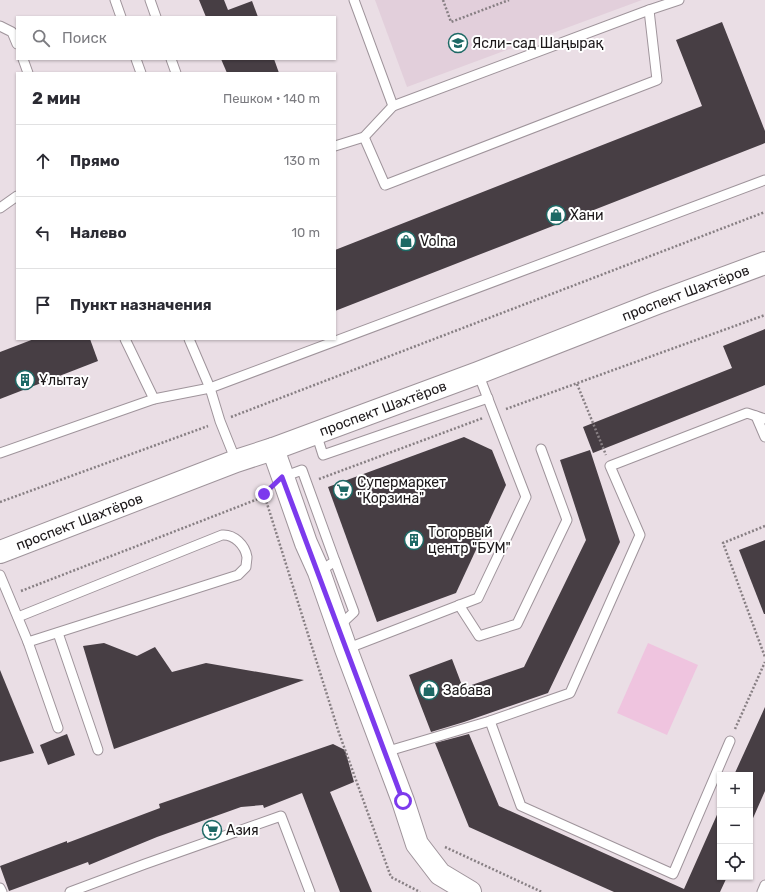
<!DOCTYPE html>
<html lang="ru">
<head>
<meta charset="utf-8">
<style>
  :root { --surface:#fff; --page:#f7f7f7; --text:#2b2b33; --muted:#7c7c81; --line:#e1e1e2 }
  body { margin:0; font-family:Rubik,sans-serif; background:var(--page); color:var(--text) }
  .controls { position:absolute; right:12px; bottom:12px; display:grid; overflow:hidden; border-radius:0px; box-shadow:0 1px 3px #0004 }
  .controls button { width:36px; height:36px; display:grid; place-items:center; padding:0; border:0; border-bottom:1px solid var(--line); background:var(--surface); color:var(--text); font:20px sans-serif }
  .stop { position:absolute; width:12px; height:12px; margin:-9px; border:3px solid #7c3aed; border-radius:50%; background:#fff }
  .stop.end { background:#7c3aed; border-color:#fff; box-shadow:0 1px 4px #0008 }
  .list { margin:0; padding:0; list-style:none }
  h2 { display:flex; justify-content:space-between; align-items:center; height:52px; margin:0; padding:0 16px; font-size:17px }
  h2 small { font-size:13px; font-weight:400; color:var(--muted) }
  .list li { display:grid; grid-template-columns:26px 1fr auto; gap:12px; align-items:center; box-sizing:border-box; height:72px; padding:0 16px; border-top:1px solid var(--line) }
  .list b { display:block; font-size:15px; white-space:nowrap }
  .list em { font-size:13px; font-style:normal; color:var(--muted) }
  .icon { flex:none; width:22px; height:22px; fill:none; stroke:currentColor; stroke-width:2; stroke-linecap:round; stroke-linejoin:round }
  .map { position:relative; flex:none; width:765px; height:892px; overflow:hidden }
  .search { position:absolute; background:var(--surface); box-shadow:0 1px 3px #0004; left:16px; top:16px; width:320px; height:44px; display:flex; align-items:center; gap:10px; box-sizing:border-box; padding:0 14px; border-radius:0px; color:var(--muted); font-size:15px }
  .panel { position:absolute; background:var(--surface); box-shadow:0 1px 3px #0004; left:16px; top:72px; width:320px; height:268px; border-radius:0px }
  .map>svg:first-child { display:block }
  .built { fill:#e2cfdb }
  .green { fill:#efc4df }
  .building { fill:#473e44 }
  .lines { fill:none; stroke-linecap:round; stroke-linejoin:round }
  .lane-casing { stroke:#9f949b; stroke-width:11 }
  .secondary-casing { stroke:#9f949b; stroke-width:24 }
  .path { stroke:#877f83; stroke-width:2.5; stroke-dasharray:2 2; stroke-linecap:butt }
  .lane { stroke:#fff; stroke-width:9 }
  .secondary { stroke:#fff; stroke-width:22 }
  .route { stroke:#7c3aed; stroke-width:5 }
  .labels { text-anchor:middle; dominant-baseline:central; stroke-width:4; stroke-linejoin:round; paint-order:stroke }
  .poi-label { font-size:14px; fill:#1c181a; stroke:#fff; text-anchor:start }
  .street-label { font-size:14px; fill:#1c181a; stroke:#fff }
</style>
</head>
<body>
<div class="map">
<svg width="765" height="892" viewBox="0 0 765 892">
  <rect width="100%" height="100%" fill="#eadee5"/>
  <!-- built -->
  <path class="built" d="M375,0H642L407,87Z"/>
  <!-- green -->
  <path class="green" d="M648,643L698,665L667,735L617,713Z"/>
  <!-- building -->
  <g class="building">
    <path d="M199,0H224L228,10L252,1L258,17H206Z"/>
    <path d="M722,22L765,131V143L335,311V250L702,106L676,40Z"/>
    <path d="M221,59H274L279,73H227Z"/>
    <path d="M765,329V385L593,453L583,427L732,368L723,346Z"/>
    <path d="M34,339H90L98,361L0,399V352Z"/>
    <path d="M464,437L492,450L506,485L456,593L377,622L328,487Z"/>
    <path d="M590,450L620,542L548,693L464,722L431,732L409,675L452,659L463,688L524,667L586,540L560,460Z"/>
    <path d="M765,540V614H764L739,550Z"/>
    <path d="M104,643L137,656L155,647L172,672L206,663L304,680L114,749L83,646Z"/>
    <path d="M0,670L34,753L0,762Z"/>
    <path d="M765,707V791L750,825V775H734Z"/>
    <path d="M67,734L75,755L48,765L40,745Z"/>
    <path d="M469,734L499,806L684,889L720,808V877H727L720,892H614L469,827L435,743Z"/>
    <path d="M333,744L345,750L354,782L330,792L372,892H340L302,793L264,808L263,805L241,807L157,837L89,865L88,862L9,891L0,866L67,841V843L160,808L159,804Z"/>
  </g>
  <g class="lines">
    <!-- lane casing -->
    <g class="lane-casing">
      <g id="lane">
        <path d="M115,0L121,17"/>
        <path d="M150,0L156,17"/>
        <path d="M354,0L393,106"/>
        <path d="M0,26L12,32L17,44"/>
        <path d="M23,59L28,73"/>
        <path d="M136,59L141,73"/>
        <path d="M171,59L176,73"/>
        <path d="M364,137L385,185L657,80L649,10"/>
        <path d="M335,146L364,137L393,106L649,10L679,0"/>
        <path d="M0,208L17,196"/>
        <path d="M125,339L154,399"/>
        <path d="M189,339L210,388L220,421L236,461"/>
        <path d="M756,416L765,437"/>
        <path d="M316,433L323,455L488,398"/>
        <path d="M0,453L154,399L210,388L765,180"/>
        <path d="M283,477L302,470L335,561L319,572"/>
        <path d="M335,561L354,612L338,627"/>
        <path d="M0,575L28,642L58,728"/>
        <path d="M459,605L479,636L517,624L567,520L541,449"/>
        <path d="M18,617L222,535C234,534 245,545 247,557C247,560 246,564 246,567L238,575L28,642"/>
        <path d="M58,633L98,750"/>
        <path d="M346,649L478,598L526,497L478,373"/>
        <path d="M490,721L521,806L673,874L730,741"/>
        <path d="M385,752L490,721L570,693L640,535L610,466L747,413L765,419"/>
        <path d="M0,888L2,892"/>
        <path d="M70,892L145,864L281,816L310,892"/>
        <path d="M762,892L765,885"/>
      </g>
    </g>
    <!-- secondary casing -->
    <g class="secondary-casing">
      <g id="secondary">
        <path d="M273,449L283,477L306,543L319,572L346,649L403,801L417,844L440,874L470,892"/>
        <path id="s1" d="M0,552L236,461L273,449L478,373L657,303L765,263"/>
      </g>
    </g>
    <!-- path -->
    <g class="path">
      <path d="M443,0L451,22L509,0"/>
      <path d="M577,384L606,455"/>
      <path d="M506,409L765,315"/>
      <path d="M231,417L765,212"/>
      <path d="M319,479L483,418"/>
      <path d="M264,494L339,733L391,877L420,892"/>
      <path d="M0,502L208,426"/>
      <path d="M765,526L723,543L765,657"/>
      <path d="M21,591L258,499L268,490"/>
      <path d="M735,729L765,662"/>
      <path d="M445,847L542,892"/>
    </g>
    <!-- lane -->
    <use href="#lane" class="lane"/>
    <!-- secondary -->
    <use href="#secondary" class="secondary"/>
  </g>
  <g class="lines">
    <!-- route -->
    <path class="route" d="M264,494L282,477L403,801"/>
  </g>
  <!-- icons -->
  <defs>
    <g id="school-ring" transform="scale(1)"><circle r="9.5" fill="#fff" stroke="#1d6965" stroke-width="1.5"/><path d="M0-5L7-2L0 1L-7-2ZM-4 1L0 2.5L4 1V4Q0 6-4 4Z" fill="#1d6965"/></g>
    <g id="shop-ring" transform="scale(1)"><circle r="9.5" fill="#fff" stroke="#1d6965" stroke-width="1.5"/><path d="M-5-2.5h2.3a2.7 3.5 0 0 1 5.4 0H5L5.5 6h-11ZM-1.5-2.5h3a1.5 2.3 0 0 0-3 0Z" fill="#1d6965"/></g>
    <g id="building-ring" transform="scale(1)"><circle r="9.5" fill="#fff" stroke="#1d6965" stroke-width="1.5"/><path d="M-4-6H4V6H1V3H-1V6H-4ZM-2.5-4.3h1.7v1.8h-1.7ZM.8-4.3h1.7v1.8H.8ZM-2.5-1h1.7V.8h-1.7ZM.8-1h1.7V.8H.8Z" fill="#1d6965"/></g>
    <g id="supermarket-ring" transform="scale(1)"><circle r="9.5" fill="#fff" stroke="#1d6965" stroke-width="1.5"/><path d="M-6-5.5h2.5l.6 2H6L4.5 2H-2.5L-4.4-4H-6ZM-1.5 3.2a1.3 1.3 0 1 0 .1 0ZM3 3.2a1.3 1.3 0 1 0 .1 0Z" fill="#1d6965"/></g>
  </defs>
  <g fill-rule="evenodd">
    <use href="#school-ring" x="458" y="43"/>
    <use href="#shop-ring" x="556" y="215"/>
    <use href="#shop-ring" x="406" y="241"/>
    <use href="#building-ring" x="25" y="380"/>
    <use href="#supermarket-ring" x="343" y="490"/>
    <use href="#building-ring" x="414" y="540"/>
    <use href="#shop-ring" x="429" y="690"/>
    <use href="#supermarket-ring" x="212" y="830"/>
  </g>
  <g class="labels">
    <!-- poi labels -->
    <g class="poi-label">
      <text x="472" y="43">Ясли-сад Шаңырақ</text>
      <text x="570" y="215">Хани</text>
      <text x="420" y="241">Volna</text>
      <text x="39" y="380">Ұлытау</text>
      <text x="357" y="482">Супермаркет<tspan x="357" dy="16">"Корзина"</tspan></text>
      <text x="428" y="532">Тогорвый<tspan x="428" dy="16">центр "БУМ"</tspan></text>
      <text x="443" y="690">Забава</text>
      <text x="226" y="830">Азия</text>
    </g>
    <!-- street labels -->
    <g class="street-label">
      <text stroke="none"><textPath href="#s1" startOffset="733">проспект Шахтёров</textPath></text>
      <text stroke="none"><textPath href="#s1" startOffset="409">проспект Шахтёров</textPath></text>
      <text stroke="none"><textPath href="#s1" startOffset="85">проспект Шахтёров</textPath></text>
    </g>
  </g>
</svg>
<div class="controls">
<button>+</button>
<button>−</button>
<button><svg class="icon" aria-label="locate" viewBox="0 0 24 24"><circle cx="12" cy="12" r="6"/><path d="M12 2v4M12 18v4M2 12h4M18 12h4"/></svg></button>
</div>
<div class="stop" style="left:403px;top:801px"></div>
<div class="stop end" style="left:264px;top:494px"></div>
<div class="search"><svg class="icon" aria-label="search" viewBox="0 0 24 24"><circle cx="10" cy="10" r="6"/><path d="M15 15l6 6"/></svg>Поиск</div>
<section class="panel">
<h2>2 мин<small>Пешком · 140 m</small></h2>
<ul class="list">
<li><svg class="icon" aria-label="ahead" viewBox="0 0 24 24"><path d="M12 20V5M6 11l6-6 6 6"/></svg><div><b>Прямо</b></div><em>130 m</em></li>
<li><svg class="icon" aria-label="left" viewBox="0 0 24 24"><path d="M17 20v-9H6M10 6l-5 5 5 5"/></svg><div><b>Налево</b></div><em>10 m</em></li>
<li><svg class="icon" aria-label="arrive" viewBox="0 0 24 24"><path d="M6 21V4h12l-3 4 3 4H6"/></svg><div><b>Пункт назначения</b></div></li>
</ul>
</section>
</div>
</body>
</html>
